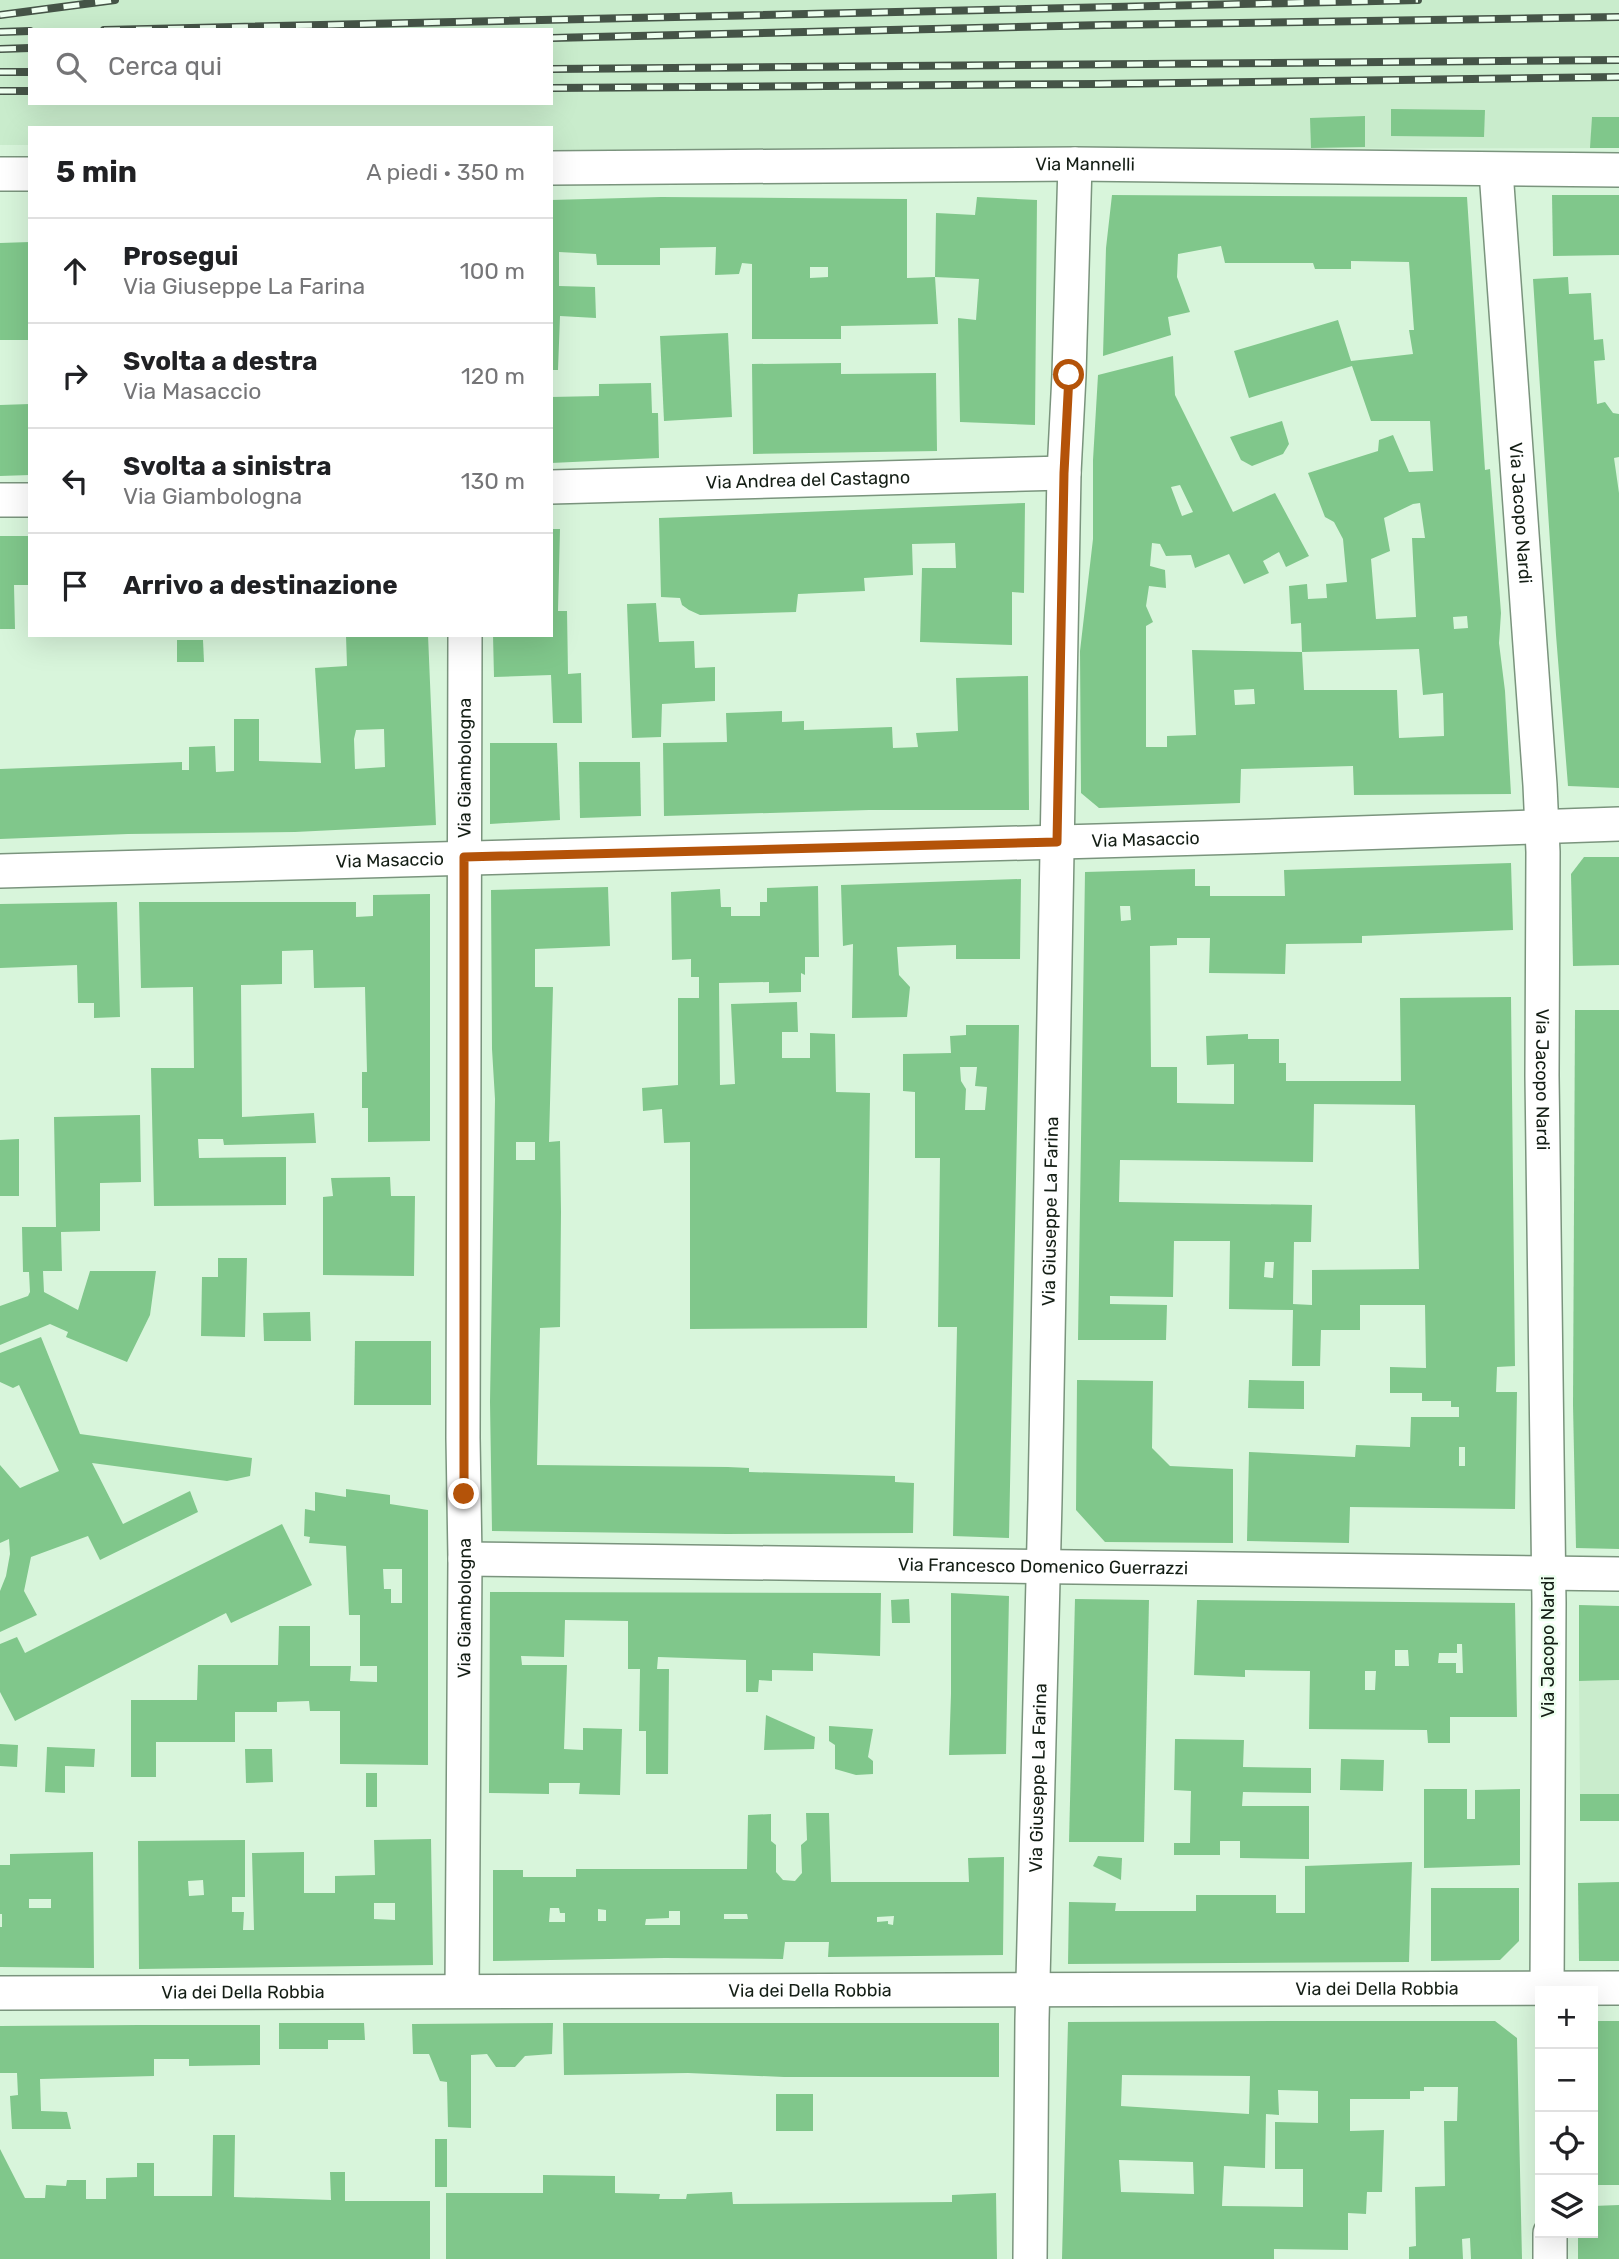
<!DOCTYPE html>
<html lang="it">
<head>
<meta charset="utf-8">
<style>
  :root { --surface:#fff; --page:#f2f2f2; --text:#202124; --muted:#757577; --line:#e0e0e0 }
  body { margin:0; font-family:Rubik,sans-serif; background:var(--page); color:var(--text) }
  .controls { position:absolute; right:21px; bottom:21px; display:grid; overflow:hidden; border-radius:0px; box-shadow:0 7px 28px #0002 }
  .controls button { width:63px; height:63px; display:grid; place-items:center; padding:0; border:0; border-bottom:2px solid var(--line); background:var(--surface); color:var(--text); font:35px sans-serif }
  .stop { position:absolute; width:21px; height:21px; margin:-16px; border:5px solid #b45309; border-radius:50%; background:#fff }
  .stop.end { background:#b45309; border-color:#fff; box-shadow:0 2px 7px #0008 }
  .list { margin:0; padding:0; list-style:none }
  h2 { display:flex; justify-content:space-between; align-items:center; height:91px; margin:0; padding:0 28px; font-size:30px }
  h2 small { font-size:23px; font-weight:400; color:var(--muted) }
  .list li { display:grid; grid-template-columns:46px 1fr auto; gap:21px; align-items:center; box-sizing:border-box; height:105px; padding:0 28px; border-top:2px solid var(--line) }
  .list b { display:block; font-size:26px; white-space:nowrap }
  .list p { margin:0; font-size:23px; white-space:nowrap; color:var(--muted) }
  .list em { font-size:23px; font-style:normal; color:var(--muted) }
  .icon { flex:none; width:38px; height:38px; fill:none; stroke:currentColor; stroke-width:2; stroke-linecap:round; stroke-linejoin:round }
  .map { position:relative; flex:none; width:1619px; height:2259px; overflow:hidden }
  .search { position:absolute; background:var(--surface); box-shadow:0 7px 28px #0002; left:28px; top:28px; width:525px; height:77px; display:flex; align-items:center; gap:18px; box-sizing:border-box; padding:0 24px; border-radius:0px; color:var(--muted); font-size:26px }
  .panel { position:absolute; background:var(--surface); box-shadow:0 7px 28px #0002; left:28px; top:126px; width:525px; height:511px; border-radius:0px }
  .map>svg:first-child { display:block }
  .built { fill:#c9eccc; fill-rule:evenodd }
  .building { fill:#80c78b; fill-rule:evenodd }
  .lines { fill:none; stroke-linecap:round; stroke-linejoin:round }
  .minor-casing { stroke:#7a947d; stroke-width:36 }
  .minor { stroke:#fff; stroke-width:33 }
  .rail-casing { stroke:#455447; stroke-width:8 }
  .rail { stroke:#edffef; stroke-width:5; stroke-dasharray:16; stroke-linecap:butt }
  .route { stroke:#b45309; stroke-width:9 }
  .labels { text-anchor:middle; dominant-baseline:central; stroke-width:5; stroke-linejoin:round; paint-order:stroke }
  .street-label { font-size:18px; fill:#141e15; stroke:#edffef }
</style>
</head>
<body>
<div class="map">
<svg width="1619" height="2259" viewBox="0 0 1619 2259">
  <rect width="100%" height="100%" fill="#d8f5db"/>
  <!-- built -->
  <g class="built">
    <path d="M0,0H1619V148L551,150V128H30V145H0ZM30,30H551V103H30Z"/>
    <path d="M1619,1680V1794H1580L1579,1681Z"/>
  </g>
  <!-- building -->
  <g class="building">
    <path d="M1391,109L1485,110L1484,137L1391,136Z"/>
    <path d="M1365,116V147L1311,148L1310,118Z"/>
    <path d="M1592,117H1619V148H1590Z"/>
    <path d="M1112,195L1467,197L1485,470L1490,469L1501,613L1499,643L1505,691L1511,794L1354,795L1353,766L1241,769L1240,803L1099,808L1081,793L1080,651L1093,539V460L1098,375L1173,356L1175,395L1233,512L1275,493L1309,556L1286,567L1279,552L1263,561L1269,573L1244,584L1229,554L1195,568L1191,555L1166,556L1160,544L1152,543L1150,566L1165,570L1166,588L1149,586L1146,606L1153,622L1146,626V747H1167V736L1196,735L1192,650L1302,652L1304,690H1397L1399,738L1444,736L1443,693L1423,695L1419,649L1302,652L1301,623L1291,624L1289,586L1307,584L1308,599L1327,598L1326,584L1347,582L1343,539L1334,522L1325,517L1308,473L1378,451L1379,440L1393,435L1409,472L1433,471L1430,421H1371L1352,366L1249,398L1234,351L1338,320L1351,361L1413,354L1409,330H1414L1409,262L1351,261V269H1315L1313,263H1225L1221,246L1178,254L1177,277L1190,312L1168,317L1171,335L1103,356L1106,248ZM1180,485L1193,512L1182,516L1171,487ZM1420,503L1425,538H1412L1416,617L1376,619L1371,559L1390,551L1384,518L1413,504ZM1467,616L1468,628L1454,629L1453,617ZM1254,689L1255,704L1235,705L1234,690Z"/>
    <path d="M1552,195H1619V255L1553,256Z"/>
    <path d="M661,197L907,199V278L935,277L938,324L841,326V339H752V264L742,263L739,274L715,275L716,247L660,248V265H597L596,254L559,252V286L595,287L596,318L560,316L558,370H551V200ZM810,267H828V277L810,278Z"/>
    <path d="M977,197L1037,200L1035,425L960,422L958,318L976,320L979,279L935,277L936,213L975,215Z"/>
    <path d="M30,242V340H0V243Z"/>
    <path d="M1568,277L1569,294L1591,293L1594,340L1603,339L1605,360L1594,361L1597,404L1605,402L1613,413L1619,414V457L1614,458L1619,493V788L1568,786L1556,635L1533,279Z"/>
    <path d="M728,333L732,417L664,421L660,336Z"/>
    <path d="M841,363V374L936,373L937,451L753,454L752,364Z"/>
    <path d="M651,383L652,413H658L659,458L551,463V397L599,396V384Z"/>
    <path d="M30,404V475L0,476V405Z"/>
    <path d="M1282,421L1289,444L1283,454L1252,466L1241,460L1230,437Z"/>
    <path d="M1025,503L1024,593L1012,592V645L920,642L922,568H956L955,543L912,544L913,575L864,578L865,591L798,594L796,612L700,615L689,610L682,605L680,598L661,597L659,518Z"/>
    <path d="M551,529H560L558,611H567L568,674L581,673L582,723H553L551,675L494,677L493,635H551Z"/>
    <path d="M0,536H30V585H14L15,629H0Z"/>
    <path d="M656,603L659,642L694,641L695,668L715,667V701L662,704L661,737L632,738L627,604Z"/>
    <path d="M428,635L436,825L295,832L128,834L0,839V769L182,762V770H189V747L215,746L216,772L234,771V719H259V761L321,763L315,668L347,666L346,636ZM384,729L385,767L355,769L354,739L356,730Z"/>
    <path d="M177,640H203L204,662H177Z"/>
    <path d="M1028,676L1029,810H869L664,816L663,743L727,742L726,713L782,711V722L804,721V730L892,727L893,748L918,747L916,733L958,731L956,678Z"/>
    <path d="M490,743H557L560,820L490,824Z"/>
    <path d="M579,762H640L641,816L580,818Z"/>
    <path d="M1584,857H1619V965L1573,966L1571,874Z"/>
    <path d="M1511,863L1513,930L1362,936V943L1286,944L1285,974L1209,973L1210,938H1177V945L1150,946L1151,1067H1177V1103L1234,1104V1064L1207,1065L1206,1036L1248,1034V1039H1279V1063H1286V1081H1401L1400,998L1511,997L1515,1366L1497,1367L1496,1392H1517L1515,1509L1350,1507L1349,1543L1247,1541L1249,1452L1355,1457L1356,1445L1410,1447L1411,1417H1459V1407H1451V1401H1422V1393H1390V1367L1426,1368L1425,1305H1360V1330H1321L1320,1366H1292L1293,1310L1229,1309L1230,1241H1174L1173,1297L1110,1296V1304L1167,1305L1166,1340H1078L1085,872L1195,869V886H1210V896H1285L1284,870ZM1120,906H1130L1131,920L1121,921ZM1314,1104L1415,1105L1419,1269L1312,1270V1305L1293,1304L1294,1242H1311L1312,1205L1119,1202L1120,1160L1313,1162ZM1265,1262H1274L1273,1278L1264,1277ZM1459,1447H1465V1466H1459Z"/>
    <path d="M1021,879L1020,959H956V945L897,947L899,975L910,987L907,1017L852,1018L853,944L843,946L841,885Z"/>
    <path d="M818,886L819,957H805V975L801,973V992L769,993V982L719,983L720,1085L735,1084L731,1004L797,1002L798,1032H782V1058H810V1033L835,1034L836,1092L870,1093L867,1328L690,1329V1142L664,1143L662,1109L643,1111L642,1088L678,1085V998H699V977H691V959L672,960L671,892L720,889L721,907H731V916H760V902H767V888Z"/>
    <path d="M608,887L610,946L535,949V987H553L549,1142L560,1141L561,1212L560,1327L540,1328L537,1465L728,1467L749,1468V1472L895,1476V1482L914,1483L913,1533L727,1534L492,1531L490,1402L495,1099L492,1049L491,890ZM516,1142H535V1160H516Z"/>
    <path d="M430,894V1141L368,1142V1108H362V1072H367L365,987L314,988L313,950L282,951V984L241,985L242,1117L314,1113L316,1143L224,1145L223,1139H198L199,1158L286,1157V1205L154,1206L151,1068H194L193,987L141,988L139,902H356V917L373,916V895Z"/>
    <path d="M117,902L120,1017L94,1018V1003H78L77,965L0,968V904Z"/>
    <path d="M1575,1010H1619V1549L1576,1548L1573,1405Z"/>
    <path d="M966,1025H1019L1009,1538L953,1536L957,1327H938L940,1158H915V1092L903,1091V1054L951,1053L950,1036L966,1035ZM960,1067H977L975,1086L987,1087L985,1110H965L966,1089L961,1081Z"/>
    <path d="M140,1115L141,1182L100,1183V1231L61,1232L62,1271H43L44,1292L78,1310L90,1271H156L150,1315L127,1362L66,1337L68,1332L50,1324L0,1345V1306L28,1296L30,1292L29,1272H23L22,1227H56L54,1117Z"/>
    <path d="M19,1139V1196H0V1140Z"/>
    <path d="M390,1177L391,1196H415L414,1276L323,1275V1197L333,1196L331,1178Z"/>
    <path d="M218,1258H247L245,1337L201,1336L202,1277H218Z"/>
    <path d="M310,1312L311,1341H264L263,1313Z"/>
    <path d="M41,1337L80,1434L252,1458L250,1476L227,1481L92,1463L123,1524L190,1491L198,1512L100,1560L88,1536L31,1557L24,1591L37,1615L0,1632V1591L6,1576L10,1554L9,1539L0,1543V1465L20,1488L59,1471L19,1385L13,1388L0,1382V1353Z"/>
    <path d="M355,1341H431V1405H354Z"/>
    <path d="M1077,1380L1153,1381L1152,1448L1170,1466L1233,1469V1543L1105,1542L1076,1510Z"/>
    <path d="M1249,1380L1304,1381V1409L1248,1408Z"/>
    <path d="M346,1489L390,1495V1504L428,1510V1765L340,1764V1711H310L309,1701L277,1702V1712H235V1742H156V1777H131V1700H197L198,1665H278L279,1626H310V1666H351L350,1681L377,1682V1666H360V1615H349L346,1546L309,1543L310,1537L304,1536L305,1509L315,1511V1492L346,1497ZM383,1569H402V1603H391V1589H384Z"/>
    <path d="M282,1524L312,1585L231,1623L226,1613L15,1721L0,1692V1644L17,1637L25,1653Z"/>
    <path d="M490,1592L881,1593L880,1656L813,1653V1671L772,1670V1681L759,1680L758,1692H746V1660L658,1657L657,1669H669L668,1774H646V1731H639L640,1669H628V1621L565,1620L564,1657L521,1656L522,1665H567L564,1749L583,1750V1728L622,1729L620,1795L579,1794L580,1783H549V1794L489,1793Z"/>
    <path d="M951,1593L1009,1596L1006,1754L949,1755L951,1694Z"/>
    <path d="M909,1599L910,1623H892L891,1600Z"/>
    <path d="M1075,1599L1149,1600L1144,1842H1069Z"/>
    <path d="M1197,1600L1515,1603L1517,1717H1450V1743H1428L1427,1730L1309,1729L1310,1671L1245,1670V1677L1194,1675ZM1457,1644H1462L1463,1673H1456V1663H1438L1439,1653H1457ZM1395,1650H1408L1409,1666H1395ZM1365,1671H1376L1375,1690H1365Z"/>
    <path d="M1579,1605L1619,1606V1680L1579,1681Z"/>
    <path d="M766,1715L815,1737L814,1749L764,1750Z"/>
    <path d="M829,1726L873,1729L868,1757L873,1761V1774L856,1775L835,1769V1745L829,1741Z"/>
    <path d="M1175,1739L1244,1740L1243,1767L1311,1768V1793L1243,1792L1242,1806H1309V1859L1240,1858V1841H1220V1855H1174V1843H1190L1191,1791L1174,1790Z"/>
    <path d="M0,1744L18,1745L17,1767L0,1766Z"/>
    <path d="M47,1747L95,1749L94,1767L65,1766V1793L45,1792Z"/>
    <path d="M245,1749H272L273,1782L246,1783Z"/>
    <path d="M1341,1759L1384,1760L1383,1791L1340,1790Z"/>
    <rect x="366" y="1773" width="11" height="34"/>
    <path d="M1424,1789H1467V1819H1475V1790L1520,1789V1865L1424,1868Z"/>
    <rect x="1580" y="1794" width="39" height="27"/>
    <path d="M806,1813H829L831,1882H969L968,1858L1004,1857L1003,1955L828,1957L829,1942H785L783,1959L665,1958L493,1961V1870H523V1877H576V1869H747L748,1815L771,1814V1841L776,1845V1872L783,1880L795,1881L802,1873L801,1845L807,1840ZM550,1908H559L560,1913H565V1922H549ZM598,1909L606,1910V1921H598ZM669,1911H680V1925H645L646,1919L669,1918ZM724,1914H747L748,1919H724ZM894,1916L893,1925L888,1924V1921L877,1922V1917Z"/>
    <path d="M431,1839L433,1965L139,1969L138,1841L245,1840V1897H232V1912H244L243,1930H254L252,1853L304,1852V1893H335V1876L375,1875L374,1840ZM203,1880L204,1895L189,1896L188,1881ZM374,1903H395V1920L374,1919Z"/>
    <path d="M93,1852L94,1968L0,1967V1927H2V1914H0V1865H10V1854ZM29,1899H51V1908H29Z"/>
    <path d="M1098,1856L1122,1858L1121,1880L1093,1866Z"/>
    <path d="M1412,1862L1409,1962L1068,1964L1069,1902L1116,1903L1115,1911H1196V1895H1276V1913H1305V1866Z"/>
    <path d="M1619,1882V1961H1579L1578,1883Z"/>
    <path d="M1431,1888H1519V1941L1500,1960L1431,1961Z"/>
    <path d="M1277,2021H1495L1517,2038L1522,2259H1471L1470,2238L1462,2239L1463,2259H1409V2247L1416,2246L1415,2187L1445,2186L1444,2121H1457L1458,2087H1424V2091H1410V2099H1350V2131L1384,2130L1382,2192H1367L1366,2214L1348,2213V2250L1274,2249V2259H1062L1068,2022ZM1122,2075L1250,2076L1249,2114L1121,2106ZM1278,2090L1318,2091V2123L1275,2122V2169H1303V2207L1222,2206L1224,2166L1265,2168L1266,2114L1279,2115ZM1119,2160L1193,2162L1194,2194L1121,2192Z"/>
    <path d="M1594,2021H1619V2185H1593Z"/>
    <path d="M279,2023H364L365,2040H328V2049H279Z"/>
    <path d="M553,2023L552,2054L525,2056L515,2067H496L487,2054L471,2055V2128L448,2127L447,2082L440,2081L429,2054H413L412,2024Z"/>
    <path d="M563,2023H999V2077H784L688,2073L564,2075Z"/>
    <path d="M139,2025H260V2065L189,2066V2059H154V2076L40,2079L41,2111L67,2112L71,2129H12L10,2096L18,2095L17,2073H0V2026Z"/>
    <rect x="776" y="2094" width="37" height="37"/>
    <path d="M213,2135H235L234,2197L331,2200L330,2172H345V2201H430V2259H0V2149L25,2198H45L46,2185L66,2186L67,2180H86V2199H106V2178L137,2177V2163H154V2196H212Z"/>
    <rect x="435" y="2139" width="12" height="48"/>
    <path d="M543,2175L615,2176V2193L660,2194L659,2199H686L687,2194L732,2192L733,2204L952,2202V2195L996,2193L997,2259H446V2193H543Z"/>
    <path d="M1619,2205V2259H1578V2233H1593V2206Z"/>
  </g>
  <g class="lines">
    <!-- minor casing -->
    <g class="minor-casing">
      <g id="minor">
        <path id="s1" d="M551,168L1075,164L1619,170"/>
        <path id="s2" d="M1496,171L1540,785L1543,852L1542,1076L1549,1603L1547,1991"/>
        <path d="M0,174H30"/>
        <path id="s3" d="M551,487L1064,473"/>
        <path d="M0,500H30"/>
        <path id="s4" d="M0,871L1240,837L1619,824"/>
        <path id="s5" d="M465,1559L1619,1574"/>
        <path id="s6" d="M462,1991L465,1559L463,1438L465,635"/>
        <path id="s7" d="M0,1993L1619,1988"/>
        <path d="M1550,2233V2259"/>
        <path id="s8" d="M1030,2259L1032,2020L1045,1500L1064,473L1069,375L1075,164"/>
      </g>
    </g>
    <!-- minor -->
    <use href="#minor" class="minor"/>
    <!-- rail casing -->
    <g class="rail-casing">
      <g id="rail">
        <path d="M0,15L115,0"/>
        <path d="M104,30L1418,0"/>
        <path d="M0,32L30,31"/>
        <path d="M551,38L1104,25L1619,17"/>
        <path d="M0,49L30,48"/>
        <path d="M551,69L1619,60"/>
        <path d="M0,72H30"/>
        <path d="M551,88L1099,84L1619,77"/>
        <path d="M0,91H30"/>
      </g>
    </g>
    <!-- rail -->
    <use href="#rail" class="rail"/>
  </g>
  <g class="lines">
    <!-- route -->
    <path class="route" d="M464,1494V857L1057,842L1064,473L1069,375"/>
  </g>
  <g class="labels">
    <!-- street labels -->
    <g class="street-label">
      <text stroke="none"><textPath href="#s1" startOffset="534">Via Mannelli</textPath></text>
      <text stroke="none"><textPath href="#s3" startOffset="257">Via Andrea del Castagno</textPath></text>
      <text stroke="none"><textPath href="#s2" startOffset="343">Via Jacopo Nardi</textPath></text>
      <text stroke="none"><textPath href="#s6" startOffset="1223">Via Giambologna</textPath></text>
      <text stroke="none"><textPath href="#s4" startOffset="1146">Via Masaccio</textPath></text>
      <text stroke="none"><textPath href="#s4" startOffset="390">Via Masaccio</textPath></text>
      <text stroke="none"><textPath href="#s2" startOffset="910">Via Jacopo Nardi</textPath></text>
      <text stroke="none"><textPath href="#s8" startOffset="1048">Via Giuseppe La Farina</textPath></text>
      <text stroke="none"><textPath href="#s5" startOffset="578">Via Francesco Domenico Guerrazzi</textPath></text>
      <text stroke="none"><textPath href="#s6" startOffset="383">Via Giambologna</textPath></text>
      <text transform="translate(1548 1647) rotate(-90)">Via Jacopo Nardi</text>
      <text stroke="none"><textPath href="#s8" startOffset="481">Via Giuseppe La Farina</textPath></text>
      <text stroke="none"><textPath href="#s7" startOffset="1377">Via dei Della Robbia</textPath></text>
      <text stroke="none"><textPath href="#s7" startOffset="810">Via dei Della Robbia</textPath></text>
      <text stroke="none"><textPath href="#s7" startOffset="243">Via dei Della Robbia</textPath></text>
    </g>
  </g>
</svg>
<div class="controls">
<button>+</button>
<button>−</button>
<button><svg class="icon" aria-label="locate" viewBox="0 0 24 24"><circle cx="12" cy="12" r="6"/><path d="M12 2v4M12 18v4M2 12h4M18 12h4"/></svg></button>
<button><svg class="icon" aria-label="layers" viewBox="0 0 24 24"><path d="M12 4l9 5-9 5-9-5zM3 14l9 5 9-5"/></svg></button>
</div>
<div class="stop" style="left:1069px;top:375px"></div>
<div class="stop end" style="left:464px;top:1494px"></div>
<div class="search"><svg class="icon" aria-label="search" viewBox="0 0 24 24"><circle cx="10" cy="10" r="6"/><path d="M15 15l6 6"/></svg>Cerca qui</div>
<section class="panel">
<h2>5 min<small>A piedi · 350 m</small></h2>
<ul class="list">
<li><svg class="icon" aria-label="ahead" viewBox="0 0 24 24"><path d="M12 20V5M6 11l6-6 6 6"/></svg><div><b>Prosegui</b><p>Via Giuseppe La Farina</p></div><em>100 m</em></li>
<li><svg class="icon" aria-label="right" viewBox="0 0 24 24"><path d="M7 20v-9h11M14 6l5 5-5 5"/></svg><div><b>Svolta a destra</b><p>Via Masaccio</p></div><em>120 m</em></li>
<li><svg class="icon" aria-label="left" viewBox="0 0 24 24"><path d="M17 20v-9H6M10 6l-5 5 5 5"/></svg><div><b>Svolta a sinistra</b><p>Via Giambologna</p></div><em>130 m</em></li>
<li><svg class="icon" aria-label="arrive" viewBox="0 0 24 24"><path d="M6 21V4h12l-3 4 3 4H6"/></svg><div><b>Arrivo a destinazione</b></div></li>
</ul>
</section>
</div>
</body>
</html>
